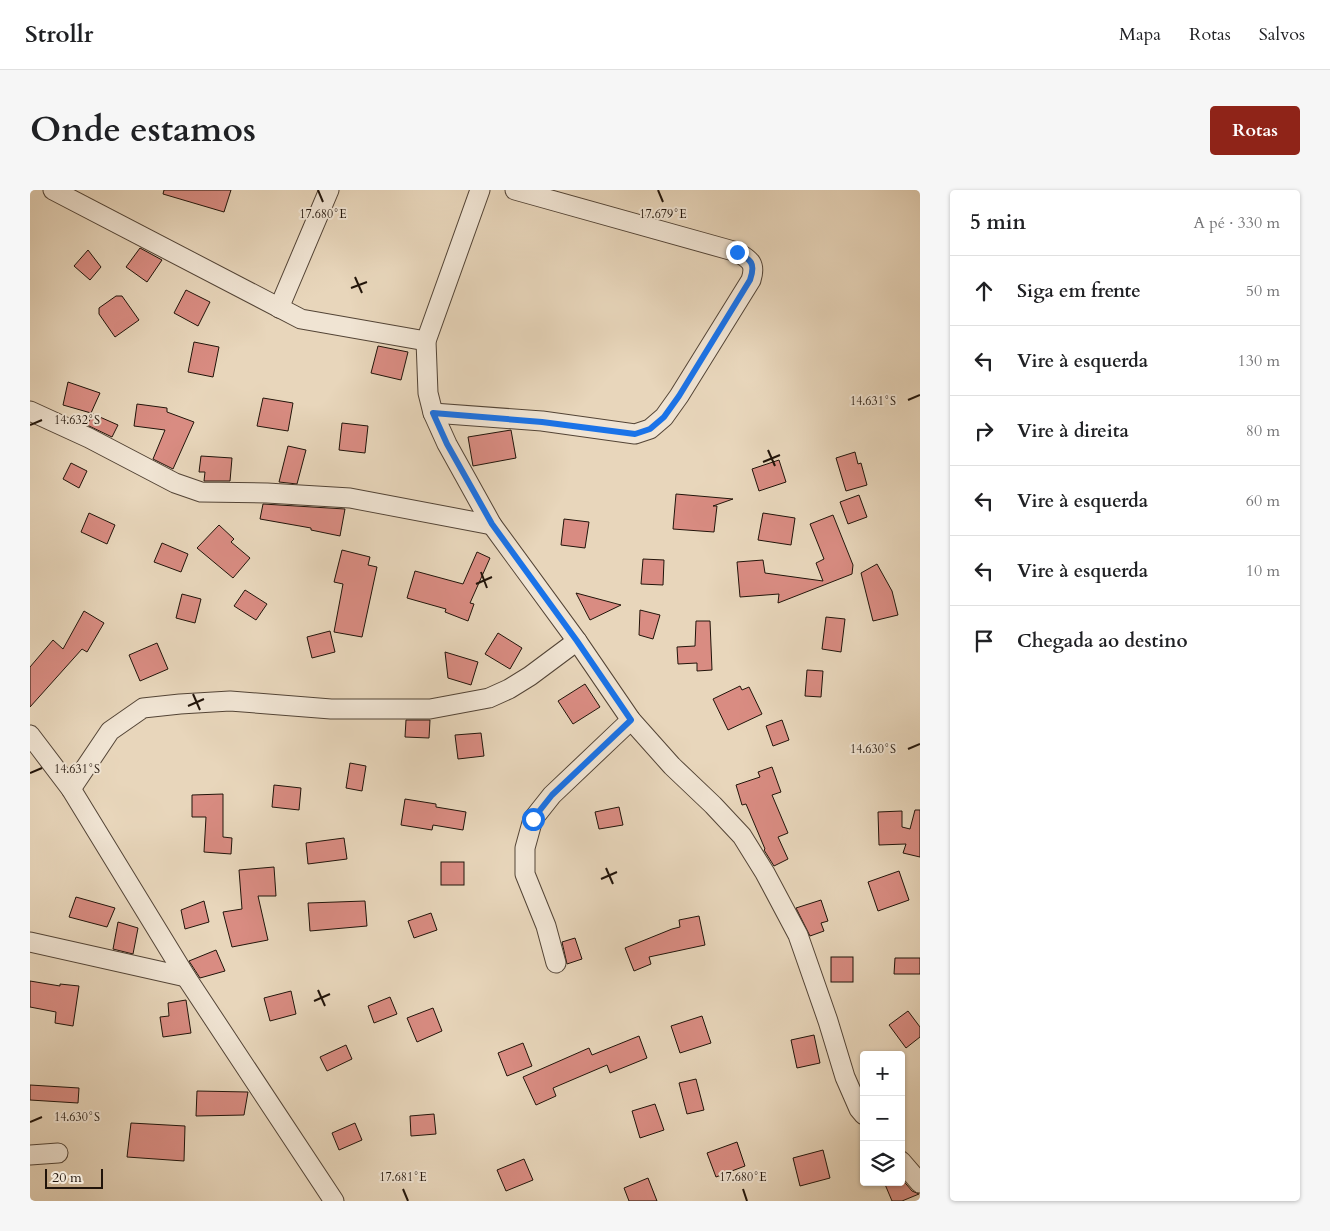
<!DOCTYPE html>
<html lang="pt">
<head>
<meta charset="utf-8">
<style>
  :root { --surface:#fff; --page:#f6f6f6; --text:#202124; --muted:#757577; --line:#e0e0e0; --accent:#8f2418 }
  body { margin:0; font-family:Cardo,serif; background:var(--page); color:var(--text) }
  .controls { position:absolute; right:15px; bottom:15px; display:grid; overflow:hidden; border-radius:5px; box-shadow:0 1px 4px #0004 }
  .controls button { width:45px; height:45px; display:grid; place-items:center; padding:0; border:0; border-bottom:1px solid var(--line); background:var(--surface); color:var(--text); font:25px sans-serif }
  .scale { position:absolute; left:15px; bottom:12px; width:58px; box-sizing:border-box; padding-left:5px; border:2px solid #21140a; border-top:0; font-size:14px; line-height:18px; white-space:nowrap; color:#21140a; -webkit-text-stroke:4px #f0e4d3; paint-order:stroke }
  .stop { position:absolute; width:15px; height:15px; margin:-11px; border:4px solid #1a73e8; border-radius:50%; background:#fff }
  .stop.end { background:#1a73e8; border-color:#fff; box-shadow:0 1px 5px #0008 }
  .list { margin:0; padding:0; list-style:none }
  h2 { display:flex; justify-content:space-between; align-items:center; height:65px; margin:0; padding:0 20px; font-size:21px }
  h2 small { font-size:16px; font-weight:400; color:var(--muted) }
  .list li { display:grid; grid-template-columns:32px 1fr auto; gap:15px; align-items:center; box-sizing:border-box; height:70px; padding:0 20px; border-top:1px solid var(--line) }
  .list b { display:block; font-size:19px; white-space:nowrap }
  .list em { font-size:16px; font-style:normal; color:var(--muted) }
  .icon { flex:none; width:28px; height:28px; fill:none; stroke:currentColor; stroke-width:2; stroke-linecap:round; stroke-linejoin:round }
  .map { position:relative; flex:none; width:890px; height:1011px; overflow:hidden; border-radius:5px }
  header { display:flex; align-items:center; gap:30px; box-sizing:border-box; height:70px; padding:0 25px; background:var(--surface); border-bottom:1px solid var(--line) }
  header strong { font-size:24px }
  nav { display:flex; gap:28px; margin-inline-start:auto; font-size:18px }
  .intro { display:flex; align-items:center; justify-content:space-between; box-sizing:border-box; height:120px; padding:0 30px }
  h1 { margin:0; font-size:35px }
  .button { padding:12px 22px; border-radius:5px; background:var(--accent); color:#fff; font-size:18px; font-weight:700 }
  main { display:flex; gap:30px; padding:0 30px }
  aside { flex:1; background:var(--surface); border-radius:5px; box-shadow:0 1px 4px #0004 }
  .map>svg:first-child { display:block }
  .building { fill:#d98c82; stroke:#21140a }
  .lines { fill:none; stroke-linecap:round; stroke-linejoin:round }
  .street-casing { stroke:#534436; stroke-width:21 }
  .street { stroke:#f0e4d3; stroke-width:19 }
  .route { stroke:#1a73e8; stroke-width:6 }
  .ticks { fill:none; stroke:#21140a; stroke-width:2 }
  .ticks-label { font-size:12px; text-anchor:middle; fill:#21140a; stroke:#f0e4d3; stroke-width:4; stroke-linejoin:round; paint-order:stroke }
</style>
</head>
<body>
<header>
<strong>Strollr</strong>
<nav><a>Mapa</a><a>Rotas</a><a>Salvos</a></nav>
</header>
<div class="intro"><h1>Onde estamos</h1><a class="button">Rotas</a></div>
<main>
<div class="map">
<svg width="890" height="1011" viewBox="0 0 890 1011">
  <rect width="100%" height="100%" fill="#e8d6bb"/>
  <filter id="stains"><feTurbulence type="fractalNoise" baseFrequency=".004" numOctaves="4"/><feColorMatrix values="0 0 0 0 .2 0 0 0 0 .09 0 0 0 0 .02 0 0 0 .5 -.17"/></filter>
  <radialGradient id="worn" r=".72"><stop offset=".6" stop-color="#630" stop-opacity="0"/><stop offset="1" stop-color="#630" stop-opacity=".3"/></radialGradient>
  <!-- building -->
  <g class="building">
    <path d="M134,0H201L194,22L133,4Z"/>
    <path d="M110,58L132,70L117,92L96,77Z"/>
    <path d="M58,60L71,77L60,90L44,76Z"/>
    <path d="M156,100L180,112L168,136L144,123Z"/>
    <path d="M86,106H92L109,130L85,147L69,124V118Z"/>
    <path d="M164,152L189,157L183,187L158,182Z"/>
    <path d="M348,156L378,162L371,190L341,183Z"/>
    <path d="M38,192L70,203L61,223L33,215Z"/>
    <path d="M233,208L263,213L258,241L227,236Z"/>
    <path d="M107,214L137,218V222L164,232L143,279L123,269L135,240L104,236Z"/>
    <path d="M63,224L88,235L82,247L57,235Z"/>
    <path d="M312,233L338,236L335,263L309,260Z"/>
    <path d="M481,240L486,268L443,276L438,247Z"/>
    <path d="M258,256L276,260L267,294L249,292Z"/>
    <path d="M825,262L828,274L831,273L837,295L816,301L806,268Z"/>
    <path d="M171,266L202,268L200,291H174L175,282H169Z"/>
    <path d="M749,270L756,292L729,301L722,279Z"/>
    <path d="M41,273L57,281L49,298L33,289Z"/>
    <path d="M646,304L703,309L683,316H687L684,342L643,339Z"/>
    <path d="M829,305L837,327L818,334L810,312Z"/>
    <path d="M233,314L315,319L310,346L281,340V338L230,329Z"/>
    <path d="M59,323L85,335L77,354L51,342Z"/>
    <path d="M733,323L765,328L761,355L728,350Z"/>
    <path d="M803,325L823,375L822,384L748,413L749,404L710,407L707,372L733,370L735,383L793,391L786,373L794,369L780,334Z"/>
    <path d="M534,329L559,332L555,358L531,355Z"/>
    <path d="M189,335L204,349L201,352L220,368L203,388L167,358Z"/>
    <path d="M132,353L158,364L151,382L124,372Z"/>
    <path d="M312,360L340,367L338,375L347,377L332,447L304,442L313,394L304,392Z"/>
    <path d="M447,362L460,368L440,413L444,414L438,431L415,422L416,419L377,408L385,381L433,394Z"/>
    <path d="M613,369L634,370L633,395L611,394Z"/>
    <path d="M847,374L862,401L868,425L843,431L831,383Z"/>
    <path d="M215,400L237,414L226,430L204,416Z"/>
    <path d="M546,403L591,415L560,430Z"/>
    <path d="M152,404L171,409L165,433L146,428Z"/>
    <path d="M610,420L630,425L623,449L609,445Z"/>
    <path d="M54,421L74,433L57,462L52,459L0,517V477L23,450L33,459Z"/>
    <path d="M796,427L815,429L811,462L792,459Z"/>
    <path d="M666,431H680L682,480L667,481V473L648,474L647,457L665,456Z"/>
    <path d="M300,441L305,462L282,468L277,447Z"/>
    <path d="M468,443L492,458L480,479L455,464Z"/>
    <path d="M127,453L138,479L110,491L99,465Z"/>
    <path d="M415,462L448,472L441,495L418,488Z"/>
    <path d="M777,480L793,481L791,507L775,506Z"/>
    <path d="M555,494L570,517L543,534L528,511Z"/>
    <path d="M710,496L712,500L719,497L732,524L698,540L683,509Z"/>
    <path d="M376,530H400L399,548L375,547Z"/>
    <path d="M752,530L759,550L743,556L736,536Z"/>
    <path d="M451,543L454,566L428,569L425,545Z"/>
    <path d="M320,573L336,576L332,601L316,598Z"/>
    <path d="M742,577L751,602L742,605L758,643L748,647L758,669L744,676L734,660L735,659L716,614L712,615L706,595L730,587L728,582Z"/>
    <path d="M244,595L271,598L269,620L242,617Z"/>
    <path d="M193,604V647L202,648L201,664L174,662L176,627H162V605Z"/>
    <path d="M375,609L406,614V617L436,622L433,640L403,635L402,640L371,635Z"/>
    <path d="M589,617L593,635L569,639L565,622Z"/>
    <path d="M885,620H890V667L873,663L876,654L849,655L848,622L872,621V637L880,639Z"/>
    <path d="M314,648L317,669L278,674L276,653Z"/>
    <rect x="411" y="672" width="23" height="23"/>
    <path d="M244,677L246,706H228L238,750L202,757L193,722L212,719L209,680Z"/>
    <path d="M869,681L879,710L848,721L838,692Z"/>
    <path d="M46,707L85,718L77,737L39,727Z"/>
    <path d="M791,710L798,731L791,733L794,741L780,746L766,718Z"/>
    <path d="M174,711L179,732L155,739L151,720Z"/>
    <path d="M335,711L337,736L280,741L278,713Z"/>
    <path d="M401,723L407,740L384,748L378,731Z"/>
    <path d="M669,726L675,755L619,767L621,774L604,781L595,758L642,739L650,737L649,730Z"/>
    <path d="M88,732L108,738L103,764L83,759Z"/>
    <path d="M545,748L552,769L537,774L532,752Z"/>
    <path d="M186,760L195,781L170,788L159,771Z"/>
    <rect x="801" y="767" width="22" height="25"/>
    <path d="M865,768H890V784H864Z"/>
    <path d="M0,791L30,796V794L49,796L43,836L25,833L26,822L0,817Z"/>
    <path d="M261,801L266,824L240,831L234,808Z"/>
    <path d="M360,807L367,824L344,833L338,816Z"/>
    <path d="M156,810L161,843L133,847L130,827L139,826L138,813Z"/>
    <path d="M403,818L412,841L387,852L377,828Z"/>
    <path d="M878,821L890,837V847L876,858L859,835Z"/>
    <path d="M672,826L681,853L650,863L641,836Z"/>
    <path d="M784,845L790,873L767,878L761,850Z"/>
    <path d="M609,846L617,868L580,883L577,875L523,898L526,906L506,915L493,887L559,858L562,865Z"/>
    <path d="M493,853L502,876L477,886L468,863Z"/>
    <path d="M316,855L322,869L297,881L290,867Z"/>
    <path d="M666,889L674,920L657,924L649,893Z"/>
    <path d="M0,895L49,898L48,913L0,910Z"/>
    <path d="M167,901L218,902L214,925L166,926Z"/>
    <path d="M625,914L634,940L610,948L602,921Z"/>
    <path d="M404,924L406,944L381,946L380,926Z"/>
    <path d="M101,933L155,936L154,971L97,967Z"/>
    <path d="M325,933L332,950L309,960L302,943Z"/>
    <path d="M707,952L715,976L686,987L677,963Z"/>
    <path d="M793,960L800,988L770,996L763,968Z"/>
    <path d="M494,969L503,990L476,1001L467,980Z"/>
    <path d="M618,988L627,1011H599L594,998Z"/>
    <path d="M871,988L882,1001L889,1004L872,1011H862L854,992H871Z"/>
  </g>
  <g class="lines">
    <!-- street casing -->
    <g class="street-casing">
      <g id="street">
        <path d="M23,0L271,129L396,151"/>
        <path d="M450,0L396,151L398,203L403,223L417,254L462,335L547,451L601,530L642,576L683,615L712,646L735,683L768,745L798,831L815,887L829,919L834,925"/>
        <path d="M249,118L299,0"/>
        <path d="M0,221L59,248L145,293L171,302L237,303L320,308L462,335"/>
        <path d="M403,223L512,231L605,244L620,239L634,227L649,206L721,90C726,74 721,70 707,62L485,0"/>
        <path d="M0,545L41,599L156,787L304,1011"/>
        <path d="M41,599L80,541L113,518L150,514L200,511L301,519H400L459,508L479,499L500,486L547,451"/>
        <path d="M0,752L156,787"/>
        <path d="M526,773L516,736L495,684V658L503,629L522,605L601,530"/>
        <path d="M0,965L28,963"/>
        <path d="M871,971L890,993"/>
      </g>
    </g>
    <!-- street -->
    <use href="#street" class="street"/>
  </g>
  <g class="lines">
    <!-- route -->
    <path class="route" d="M503,629L522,605L601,530L547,451L462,334L417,254L403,223L512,232L605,244L620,239L634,227L649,206L720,90C726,73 721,70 707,62"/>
  </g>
  <!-- ticks -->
  <path class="ticks" d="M288,0L293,12M628,0L633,12M325,87L332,103M321,98L337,92M878,210L890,205M0,235L12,230M738,260L745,276M733,272L750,265M451,382L457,398M446,394L462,387M163,504L170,520M158,516L174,509M878,559L890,554M0,583L12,578M576,678L583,694M571,689L587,682M288,800L295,816M284,811L300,804M0,932L12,927M373,999L378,1011M713,999L717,1011"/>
  <g class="ticks-label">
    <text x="293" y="28">17.680°E</text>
    <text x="633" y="28">17.679°E</text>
    <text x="843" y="215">14.631°S</text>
    <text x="47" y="234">14.632°S</text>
    <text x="843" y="563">14.630°S</text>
    <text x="47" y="583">14.631°S</text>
    <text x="47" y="931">14.630°S</text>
    <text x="373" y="991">17.681°E</text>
    <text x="713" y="991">17.680°E</text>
  </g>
  <rect width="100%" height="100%" filter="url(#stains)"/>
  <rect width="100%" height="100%" fill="url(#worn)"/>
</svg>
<div class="controls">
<button>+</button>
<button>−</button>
<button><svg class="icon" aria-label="layers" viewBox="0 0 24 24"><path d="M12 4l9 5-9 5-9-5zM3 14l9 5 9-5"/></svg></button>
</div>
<div class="scale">20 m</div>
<div class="stop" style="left:503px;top:629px"></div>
<div class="stop end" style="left:707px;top:62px"></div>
</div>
<aside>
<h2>5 min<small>A pé · 330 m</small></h2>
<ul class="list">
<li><svg class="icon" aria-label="ahead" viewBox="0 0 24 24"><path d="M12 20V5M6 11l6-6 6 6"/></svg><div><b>Siga em frente</b></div><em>50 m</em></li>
<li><svg class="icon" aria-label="left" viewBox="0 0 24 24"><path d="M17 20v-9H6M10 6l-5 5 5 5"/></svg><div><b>Vire à esquerda</b></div><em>130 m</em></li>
<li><svg class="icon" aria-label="right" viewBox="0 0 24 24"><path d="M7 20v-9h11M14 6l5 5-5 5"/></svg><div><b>Vire à direita</b></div><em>80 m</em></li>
<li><svg class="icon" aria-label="left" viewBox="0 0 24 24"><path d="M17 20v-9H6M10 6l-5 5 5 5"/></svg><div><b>Vire à esquerda</b></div><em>60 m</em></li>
<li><svg class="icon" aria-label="left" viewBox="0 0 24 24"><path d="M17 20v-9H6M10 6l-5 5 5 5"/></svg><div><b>Vire à esquerda</b></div><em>10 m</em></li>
<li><svg class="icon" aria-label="arrive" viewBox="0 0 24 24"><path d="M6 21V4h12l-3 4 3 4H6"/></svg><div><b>Chegada ao destino</b></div></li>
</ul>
</aside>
</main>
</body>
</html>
